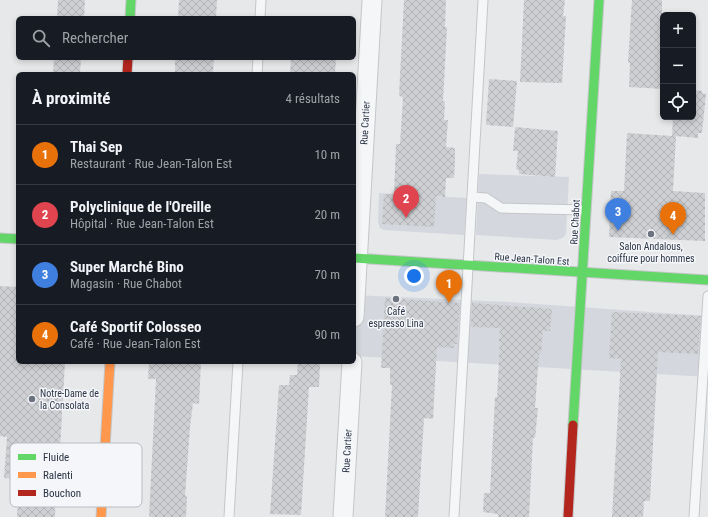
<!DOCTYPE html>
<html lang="fr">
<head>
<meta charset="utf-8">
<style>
  :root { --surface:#171b24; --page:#242831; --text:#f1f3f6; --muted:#9ea1a6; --line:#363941; --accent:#2563eb }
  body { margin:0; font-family:"Roboto Condensed",sans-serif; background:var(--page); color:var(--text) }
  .controls { position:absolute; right:12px; top:12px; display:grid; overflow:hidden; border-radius:6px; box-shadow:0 2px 6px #0003 }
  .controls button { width:36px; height:36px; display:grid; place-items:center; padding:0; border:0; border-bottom:1px solid var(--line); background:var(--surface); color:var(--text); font:20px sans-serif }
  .you { position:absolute; left:414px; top:276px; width:14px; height:14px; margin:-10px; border:3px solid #fff; border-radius:50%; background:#1a73e8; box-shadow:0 0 0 6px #1a73e833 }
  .badge { display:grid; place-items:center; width:26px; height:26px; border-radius:50%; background:var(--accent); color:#fff; font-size:13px; font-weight:700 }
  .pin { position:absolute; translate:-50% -33px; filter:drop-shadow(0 1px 2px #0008) }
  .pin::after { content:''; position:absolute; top:21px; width:14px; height:12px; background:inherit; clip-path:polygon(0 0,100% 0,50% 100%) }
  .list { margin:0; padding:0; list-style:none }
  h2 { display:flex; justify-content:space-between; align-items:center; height:52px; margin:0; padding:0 16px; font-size:17px }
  h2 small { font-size:13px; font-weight:400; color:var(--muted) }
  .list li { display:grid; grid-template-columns:26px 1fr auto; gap:12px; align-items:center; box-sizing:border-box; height:60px; padding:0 16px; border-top:1px solid var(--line) }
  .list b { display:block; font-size:15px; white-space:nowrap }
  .list p { margin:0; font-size:13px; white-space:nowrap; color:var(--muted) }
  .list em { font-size:13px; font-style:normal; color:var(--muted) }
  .icon { flex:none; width:22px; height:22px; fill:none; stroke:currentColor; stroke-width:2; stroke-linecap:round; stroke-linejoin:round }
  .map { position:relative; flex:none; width:708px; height:517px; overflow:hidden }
  .search { position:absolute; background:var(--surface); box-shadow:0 2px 6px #0003; left:16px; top:16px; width:340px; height:44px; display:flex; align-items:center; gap:10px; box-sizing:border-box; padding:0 14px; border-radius:6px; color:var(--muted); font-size:15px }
  .panel { position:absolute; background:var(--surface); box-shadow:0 2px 6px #0003; left:16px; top:72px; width:340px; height:292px; border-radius:6px }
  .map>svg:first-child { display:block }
  .built { fill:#d4d7dd }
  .building { fill:url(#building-cross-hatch) }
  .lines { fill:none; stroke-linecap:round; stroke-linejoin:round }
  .lane-casing { stroke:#c4c6c8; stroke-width:11 }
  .street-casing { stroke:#c4c6c8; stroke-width:21 }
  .fast-casing { stroke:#c4c6c8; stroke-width:11 }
  .slow-casing { stroke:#c4c6c8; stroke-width:11 }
  .jam-casing { stroke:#c4c6c8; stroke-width:11 }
  .lane { stroke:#f5f6f7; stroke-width:9 }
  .street { stroke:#f5f6f7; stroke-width:19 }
  .fast { stroke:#63d668; stroke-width:9 }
  .slow { stroke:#ff974d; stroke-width:9 }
  .jam { stroke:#b3261e; stroke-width:9 }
  .poi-dot { fill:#6c737f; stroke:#f4f6f9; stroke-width:1.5 }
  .labels { text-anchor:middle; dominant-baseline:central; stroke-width:3; stroke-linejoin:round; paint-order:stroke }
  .street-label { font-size:10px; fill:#2b3445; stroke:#f4f6f9 }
  .poi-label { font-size:10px; fill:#2b3445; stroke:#f4f6f9 }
  .key { fill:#f4f6f9; stroke:#b8bcc3; stroke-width:1 }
  .key-label { font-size:11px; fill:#2b3445 }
</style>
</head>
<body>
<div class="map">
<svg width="708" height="517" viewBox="0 0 708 517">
  <defs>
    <pattern id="building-cross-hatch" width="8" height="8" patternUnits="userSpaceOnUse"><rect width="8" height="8" fill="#ced0d3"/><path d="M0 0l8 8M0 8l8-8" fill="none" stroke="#b1b3b6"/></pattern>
  </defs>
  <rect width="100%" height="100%" fill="#e6e8ea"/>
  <!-- built -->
  <g class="built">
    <path d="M479,174L569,177L566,233L564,237L557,240L476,235Z"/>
    <path d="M379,193L467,198L464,235L384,230L380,228L378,222Z"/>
    <path d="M354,295L508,302L708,316V377L354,356Z"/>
  </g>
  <!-- building -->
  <g class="building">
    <path d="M58,0H85L84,18H57Z"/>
    <path d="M179,0H217L216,18H178Z"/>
    <path d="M404,0H446L445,27H447L443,101H445L444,120H448L446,147L455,148V161L454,178H446L445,197L436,196L434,227L382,224L384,194H394L396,144H400L403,98L399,95Z"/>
    <path d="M524,0H565L563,16H566L562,83L520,82Z"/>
    <path d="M632,0H662L663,89L629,87L630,63H628Z"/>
    <path d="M54,58H81L80,74H53Z"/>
    <path d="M175,58H214L213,74H175Z"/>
    <path d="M291,58H336L335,74H290Z"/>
    <path d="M489,79L517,81L513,127L486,125Z"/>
    <path d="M693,90L702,91V93L706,94L702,133H698V138L676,136L673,191L705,193V241L609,237L611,191H624L627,133L672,136L673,117H693Z"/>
    <path d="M515,127L558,131L555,177L519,174V170L516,169L518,151H513Z"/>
    <path d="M0,286L18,287V362H65L60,450H63L60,482H56L55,517H17L19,479L4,478L7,437L0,436Z"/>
    <path d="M385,298L460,303L457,344H454V348L437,347L433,419L424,418L418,517H385L392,385L390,384V368H381Z"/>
    <path d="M472,303L552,309L550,331H543L541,354H539L535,408H538L535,438H533L529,517H498V514L483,512L484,493H490L495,397H497L500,342H499L500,328L471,327Z"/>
    <path d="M612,312L701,316L698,354L658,352L650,501H644L643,517H612L621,359L609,358Z"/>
    <path d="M149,362H201L199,404L193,403L190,427L185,496H187L186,517H149L156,379H148Z"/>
    <path d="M298,362H320L319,387H309L301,515L270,514L279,385H289L290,375H297Z"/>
  </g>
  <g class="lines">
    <!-- lane casing -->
    <g class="lane-casing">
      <g id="lane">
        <path d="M260,18L261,0"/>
        <path d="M257,74L258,58"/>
        <path d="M472,197L486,198L501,208L586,210"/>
        <path d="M229,517L238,362"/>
        <path d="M454,517L483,0"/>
        <path d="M694,517L708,296"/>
      </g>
    </g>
    <!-- street casing -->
    <g class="street-casing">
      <g id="street">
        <path d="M354,317L372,0"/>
        <path d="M343,517L352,362"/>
      </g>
    </g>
    <!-- fast casing -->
    <g class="fast-casing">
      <g id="fast">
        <path d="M130,18L131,0"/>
        <path d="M0,238L18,239"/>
        <path d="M354,258L708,280"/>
        <path d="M573,425L599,0"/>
      </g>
    </g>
    <!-- slow casing -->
    <g class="slow-casing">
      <path id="slow" d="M101,517L110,362"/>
    </g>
    <!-- jam casing -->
    <g class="jam-casing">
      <g id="jam">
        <path d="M127,74L128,58"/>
        <path d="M568,517L573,425"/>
      </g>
    </g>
    <!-- lane -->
    <use href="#lane" class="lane"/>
    <!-- street -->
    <use href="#street" class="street"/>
    <!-- fast -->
    <use href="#fast" class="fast"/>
    <!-- slow -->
    <use href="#slow" class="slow"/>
    <!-- jam -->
    <use href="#jam" class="jam"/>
  </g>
  <!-- markers -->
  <g class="poi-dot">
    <circle cx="651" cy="234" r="4"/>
    <circle cx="396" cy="299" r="4"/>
    <circle cx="32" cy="399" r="4"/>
  </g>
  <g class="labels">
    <!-- street labels -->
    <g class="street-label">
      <text transform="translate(365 123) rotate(-87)">Rue Cartier</text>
      <text transform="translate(575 222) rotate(-87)">Rue Chabot</text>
      <text transform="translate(532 259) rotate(4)">Rue Jean-Talon Est</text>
      <text transform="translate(347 451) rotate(-87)">Rue Cartier</text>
    </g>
    <!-- poi labels -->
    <g class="poi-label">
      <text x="651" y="246">Salon Andalous,<tspan x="651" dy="12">coiffure pour hommes</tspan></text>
      <text x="396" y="311">Café<tspan x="396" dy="12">espresso Lina</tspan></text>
      <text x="40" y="393" text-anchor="start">Notre-Dame de<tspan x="40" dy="12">la Consolata</tspan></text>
    </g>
  </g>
  <!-- legend -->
  <rect x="10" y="443" width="132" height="64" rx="6" class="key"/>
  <rect x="18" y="454" width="18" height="6" fill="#63d668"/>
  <rect x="18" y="472" width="18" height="6" fill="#ff974d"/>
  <rect x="18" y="490" width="18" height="6" fill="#b3261e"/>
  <g class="key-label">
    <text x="43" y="461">Fluide</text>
    <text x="43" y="479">Ralenti</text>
    <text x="43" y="497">Bouchon</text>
  </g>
</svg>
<div class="controls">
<button>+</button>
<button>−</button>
<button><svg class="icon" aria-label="locate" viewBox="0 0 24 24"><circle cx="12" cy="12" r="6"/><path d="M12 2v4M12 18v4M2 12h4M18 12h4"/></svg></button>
</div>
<div class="you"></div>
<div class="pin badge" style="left:449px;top:303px;background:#e8710a">1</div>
<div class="pin badge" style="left:406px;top:218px;background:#e0444e">2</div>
<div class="pin badge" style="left:618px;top:231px;background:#3f7fe0">3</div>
<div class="pin badge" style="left:673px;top:235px;background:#e8710a">4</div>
<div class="search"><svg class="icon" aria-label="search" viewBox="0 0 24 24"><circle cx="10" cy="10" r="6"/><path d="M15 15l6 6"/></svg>Rechercher</div>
<section class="panel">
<h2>À proximité<small>4 résultats</small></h2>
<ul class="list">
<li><span class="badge" style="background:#e8710a">1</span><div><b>Thai Sep</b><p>Restaurant · Rue Jean-Talon Est</p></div><em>10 m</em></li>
<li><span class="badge" style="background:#e0444e">2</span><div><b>Polyclinique de l'Oreille</b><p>Hôpital · Rue Jean-Talon Est</p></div><em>20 m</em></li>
<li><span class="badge" style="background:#3f7fe0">3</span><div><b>Super Marché Bino</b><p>Magasin · Rue Chabot</p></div><em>70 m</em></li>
<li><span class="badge" style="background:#e8710a">4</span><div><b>Café Sportif Colosseo</b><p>Café · Rue Jean-Talon Est</p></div><em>90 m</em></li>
</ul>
</section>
</div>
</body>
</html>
